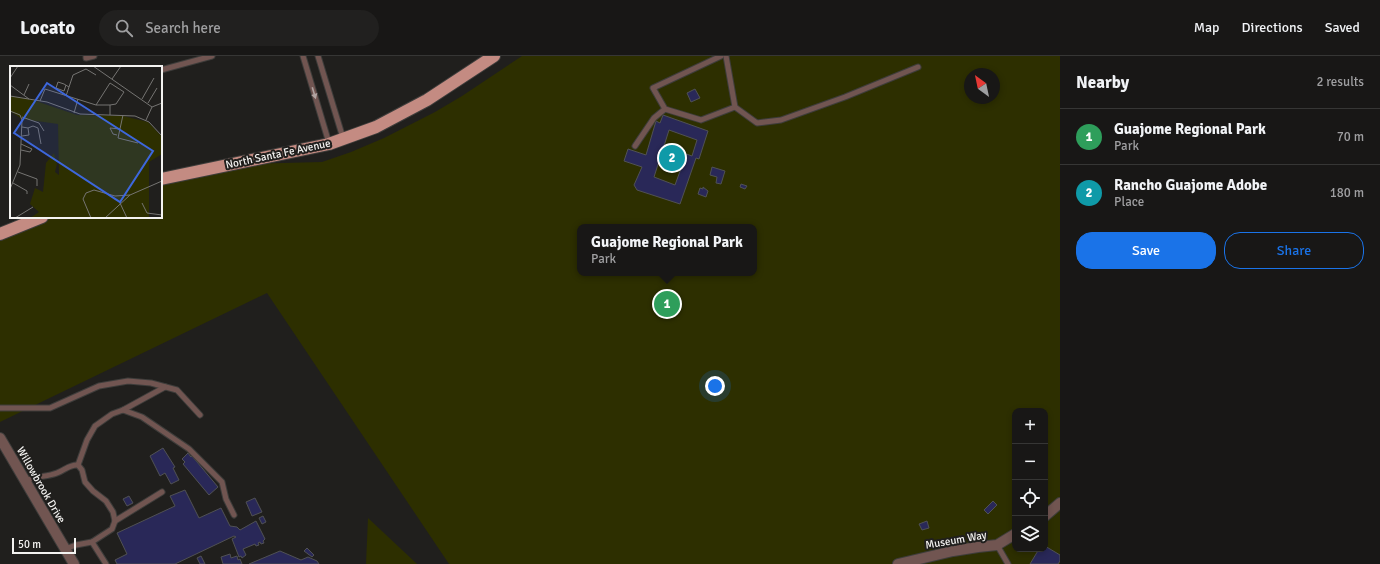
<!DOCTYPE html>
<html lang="en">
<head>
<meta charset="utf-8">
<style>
  :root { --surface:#181716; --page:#21201f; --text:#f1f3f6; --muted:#9f9fa1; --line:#363635; --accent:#1a73e8 }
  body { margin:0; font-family:Signika,sans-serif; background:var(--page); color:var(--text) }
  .controls { position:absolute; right:12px; bottom:12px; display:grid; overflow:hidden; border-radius:8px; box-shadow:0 2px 6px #0003 }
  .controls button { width:36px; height:36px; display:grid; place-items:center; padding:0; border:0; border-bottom:1px solid var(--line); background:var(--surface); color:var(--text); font:20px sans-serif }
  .compass { position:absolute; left:964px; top:12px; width:36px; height:36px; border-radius:50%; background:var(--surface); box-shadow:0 2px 6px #0003; rotate:327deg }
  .scale { position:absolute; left:12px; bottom:10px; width:64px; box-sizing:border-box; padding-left:4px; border:2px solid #f4f3f1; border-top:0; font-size:11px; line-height:14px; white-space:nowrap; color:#f4f3f1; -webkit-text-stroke:3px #201f1d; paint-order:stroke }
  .you { position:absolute; left:715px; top:330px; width:14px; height:14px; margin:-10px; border:3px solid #fff; border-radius:50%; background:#1a73e8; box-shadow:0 0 0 6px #1a73e833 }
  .badge { display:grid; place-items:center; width:26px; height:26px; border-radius:50%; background:var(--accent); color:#fff; font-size:13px; font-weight:700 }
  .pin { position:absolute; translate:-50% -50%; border:2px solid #fff; box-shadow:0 1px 4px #0006 }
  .popup { position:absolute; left:577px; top:168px; width:180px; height:52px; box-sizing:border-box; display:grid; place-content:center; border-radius:8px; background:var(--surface); filter:drop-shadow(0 1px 3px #0005); font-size:13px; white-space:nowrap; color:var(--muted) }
  .popup b { font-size:15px; color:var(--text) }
  .popup::after { content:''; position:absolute; left:50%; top:100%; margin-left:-8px; border:8px solid transparent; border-top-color:var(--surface) }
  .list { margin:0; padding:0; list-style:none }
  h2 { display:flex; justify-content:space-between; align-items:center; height:52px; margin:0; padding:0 16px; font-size:17px }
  h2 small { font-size:13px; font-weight:400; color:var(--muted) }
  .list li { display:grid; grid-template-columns:26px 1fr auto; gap:12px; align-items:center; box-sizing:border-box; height:56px; padding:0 16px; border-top:1px solid var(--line) }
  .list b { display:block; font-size:15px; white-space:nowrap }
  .list p { margin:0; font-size:13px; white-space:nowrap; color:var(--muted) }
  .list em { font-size:13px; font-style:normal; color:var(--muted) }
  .actions { display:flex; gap:8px; padding:12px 16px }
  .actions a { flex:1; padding:9px 0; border:1px solid var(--accent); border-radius:16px; text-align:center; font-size:14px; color:var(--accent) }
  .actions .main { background:var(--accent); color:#fff }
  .icon { flex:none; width:22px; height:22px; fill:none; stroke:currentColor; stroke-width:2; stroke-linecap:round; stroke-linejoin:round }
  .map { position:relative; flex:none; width:1060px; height:508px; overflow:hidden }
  header { display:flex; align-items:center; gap:24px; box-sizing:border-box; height:56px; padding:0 20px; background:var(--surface); border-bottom:1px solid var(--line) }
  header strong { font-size:19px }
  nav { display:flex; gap:22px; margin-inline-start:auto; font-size:14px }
  .search { width:280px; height:36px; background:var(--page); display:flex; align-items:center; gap:10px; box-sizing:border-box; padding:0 14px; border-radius:22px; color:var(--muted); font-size:15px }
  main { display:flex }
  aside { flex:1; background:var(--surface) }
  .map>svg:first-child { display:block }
  .green { fill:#2d2f00; fill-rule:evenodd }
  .building { fill:#292858; stroke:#505154; fill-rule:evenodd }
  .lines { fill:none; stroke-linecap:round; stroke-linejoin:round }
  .lane-casing { stroke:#3e3d3b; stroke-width:7 }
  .street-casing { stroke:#3e3d3b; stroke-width:12 }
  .primary-casing { stroke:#3e3d3b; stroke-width:14 }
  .lane { stroke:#715551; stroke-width:5 }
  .street { stroke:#715551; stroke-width:10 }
  .primary { stroke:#c48b82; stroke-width:12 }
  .oneway { fill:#b2a4a1 }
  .labels { text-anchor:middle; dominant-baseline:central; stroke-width:4; stroke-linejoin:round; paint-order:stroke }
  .street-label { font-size:11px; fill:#f4f3f1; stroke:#201f1d }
  .inset-road { fill:none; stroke:#757472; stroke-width:1 }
  .view { fill:#3d67dc; fill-opacity:0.15; stroke:#3d67dc; stroke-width:2 }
  .inset-edge { fill:none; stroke:#f4f3f1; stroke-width:2 }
</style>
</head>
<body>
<header>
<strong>Locato</strong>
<div class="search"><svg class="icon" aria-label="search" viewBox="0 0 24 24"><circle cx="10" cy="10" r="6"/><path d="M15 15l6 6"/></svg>Search here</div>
<nav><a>Map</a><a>Directions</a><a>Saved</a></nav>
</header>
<main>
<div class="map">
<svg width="1060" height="508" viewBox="0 0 1060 508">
  <rect width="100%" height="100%" fill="#201f1d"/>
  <!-- green -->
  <g class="green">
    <path d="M522,0H1060V508H449L267,237L0,366V177L40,161H161V123L239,108L322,106L351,96L384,82L435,56L462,40ZM970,18H994V42H970ZM580,171H754V217H580ZM1015,355H1045V493H1015Z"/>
    <path d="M368,462L417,508H366Z"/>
  </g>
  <!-- building -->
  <g class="building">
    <path d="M695,33L700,42L691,46L687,37Z"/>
    <path d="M663,59L708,75L699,103L696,102L680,148L637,134L634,129L642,111L624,105L628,93L646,99L656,65L660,67ZM669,74L697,84L692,100L664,90ZM661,99L683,107L675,129L654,121Z"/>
    <path d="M712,111L725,115L721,128L716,127L717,121L710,119Z"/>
    <path d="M741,128L747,130L745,133L740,131Z"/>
    <path d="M703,131L708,135L706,141L698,138L700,132L703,133Z"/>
    <path d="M163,392L175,411L173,412L179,424L171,428L165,417L160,420L150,400Z"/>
    <path d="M188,397L191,401L192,400L218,431L209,439L183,408L185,406L182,403Z"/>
    <path d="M185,434L199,462L221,452L230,470L237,471L240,474L256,465L265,483L263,485L264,487L261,488L260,486L258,487L259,489L256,490L255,488L243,493L246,499L242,502L241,500L239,501L232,483L236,481L234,480L175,508H117L115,504L127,498L117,477L175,450L170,440Z"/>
    <path d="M129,440L133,447L127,450L123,443Z"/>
    <path d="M255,442L262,456L252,460L246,446Z"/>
    <path d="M993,445L997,449L988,458L984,454Z"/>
    <path d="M263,460L266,466L262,468L259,462Z"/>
    <path d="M927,465L929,472L922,474L919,468Z"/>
    <path d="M1045,490L1060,499V505L1058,508H1030L1039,493H1045Z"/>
    <path d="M307,492L314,499L312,501L304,495Z"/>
    <path d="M280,495L301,504L308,501L317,505L319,508H249Z"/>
    <path d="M230,498L231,502L237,500L238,504L240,503L242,508H223L221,501Z"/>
    <path d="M201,500L205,508H200L197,502Z"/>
  </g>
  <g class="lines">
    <!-- lane casing -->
    <g class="lane-casing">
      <g id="lane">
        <path d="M86,0V2L94,0"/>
        <path d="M303,0L329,87"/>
        <path d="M318,0L343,82"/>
        <path d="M721,0L653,32L665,53L701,64L735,51"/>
        <path d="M726,0L735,51L757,67L781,64L845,41L918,11"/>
        <path d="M161,14L212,0"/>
        <path d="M635,90L654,62L665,53"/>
        <path d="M0,352H50L99,330L128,325L151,327L177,334L200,359"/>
        <path d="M123,354L165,331"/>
        <path d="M78,409L87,384L95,370L112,358L123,354L142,361L189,393L222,426L226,443L234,459"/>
        <path d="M25,425C35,420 47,421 57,417C65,414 70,408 78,409L82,414L85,426L93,435L106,445L113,456L115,465L112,473L92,486L76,489L65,493"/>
        <path d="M115,465L162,436"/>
        <path d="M92,486L106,508"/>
        <path d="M997,489L1008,508"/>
      </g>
    </g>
    <!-- street casing -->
    <g class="street-casing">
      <g id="street">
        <path d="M0,382L74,508"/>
        <path d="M1045,460L1060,447"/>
        <path d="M898,508L953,495L978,491L997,489L1015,478"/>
      </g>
    </g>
    <!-- primary casing -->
    <g class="primary-casing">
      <g id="primary">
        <path d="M161,123L329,88L376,71L427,44L494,0"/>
        <path d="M0,178L42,161"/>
      </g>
    </g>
    <!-- lane -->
    <use href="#lane" class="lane"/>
    <!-- street -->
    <use href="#street" class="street"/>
    <!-- primary -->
    <use href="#primary" class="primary"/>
  </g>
  <!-- one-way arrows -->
  <defs><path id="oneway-solid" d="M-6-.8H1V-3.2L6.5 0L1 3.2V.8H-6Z"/></defs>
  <use class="oneway" href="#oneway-solid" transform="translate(314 37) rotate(73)"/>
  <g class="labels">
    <!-- street labels -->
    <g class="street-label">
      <text transform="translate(278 98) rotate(-12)">North Santa Fe Avenue</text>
      <text transform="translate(41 429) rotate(60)">Willowbrook Drive</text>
      <text transform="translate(956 484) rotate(-10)">Museum Way</text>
    </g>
  </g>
  <!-- overview -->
  <g transform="translate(10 10)">
    <rect width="152" height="152" fill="#201f1d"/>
    <path d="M0,30L23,34L67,49L113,50L138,56L152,71V88L139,96V152H20L29,146L20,138L25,122L33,126L36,97L44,87L47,98L45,106L49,109L48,58L12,53L0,45Z" fill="#2d2f00"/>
    <path class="inset-road" d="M83,0L142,41M0,12L8,0M102,13L111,0M0,19L19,33M56,19L54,25L46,22L48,16L54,18L59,21M14,29L19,18M0,30L37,36L70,48L125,50L139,56L152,70M56,30L63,9L76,3L86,9M132,33L144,12M30,35L35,23L86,39M138,37L147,22M100,39H86L100,17L114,26L106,38L100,39V49M0,45L10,49L12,54L10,99L0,123M64,47L68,33M113,49L108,72L128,77M12,51L29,57L34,65M136,54L142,41L152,37M18,62L23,60L28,62L31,78M107,69L103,68L100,62L110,63M12,70L19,69L18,62L12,61M11,84L20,86L22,83L11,78M8,106L27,113V120M3,117L17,125V128M110,137L117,152M132,137L137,147L152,149M5,152L23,141M81,152L73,133L76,127L84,124L105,130L120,129M95,152L120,129L152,115"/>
    <path class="view" d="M37,17L143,85L110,136L4,67Z"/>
    <rect width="152" height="152" class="inset-edge"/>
  </g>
</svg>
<div class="controls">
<button>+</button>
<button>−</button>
<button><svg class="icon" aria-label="locate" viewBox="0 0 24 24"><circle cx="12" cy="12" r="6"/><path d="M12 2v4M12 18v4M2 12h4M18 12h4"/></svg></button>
<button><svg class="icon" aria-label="layers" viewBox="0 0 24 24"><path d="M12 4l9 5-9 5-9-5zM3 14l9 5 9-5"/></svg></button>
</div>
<svg class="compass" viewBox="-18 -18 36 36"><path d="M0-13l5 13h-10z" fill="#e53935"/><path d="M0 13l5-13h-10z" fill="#9f9fa1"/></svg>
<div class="scale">50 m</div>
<div class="you"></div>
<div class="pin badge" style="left:667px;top:248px;background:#2e9e5b">1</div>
<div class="popup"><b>Guajome Regional Park</b>Park</div>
<div class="pin badge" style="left:672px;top:102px;background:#0f9aa8">2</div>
</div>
<aside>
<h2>Nearby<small>2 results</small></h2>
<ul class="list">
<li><span class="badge" style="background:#2e9e5b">1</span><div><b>Guajome Regional Park</b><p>Park</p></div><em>70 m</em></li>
<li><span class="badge" style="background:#0f9aa8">2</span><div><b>Rancho Guajome Adobe</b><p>Place</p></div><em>180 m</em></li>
</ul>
<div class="actions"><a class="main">Save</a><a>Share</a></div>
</aside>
</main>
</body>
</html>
